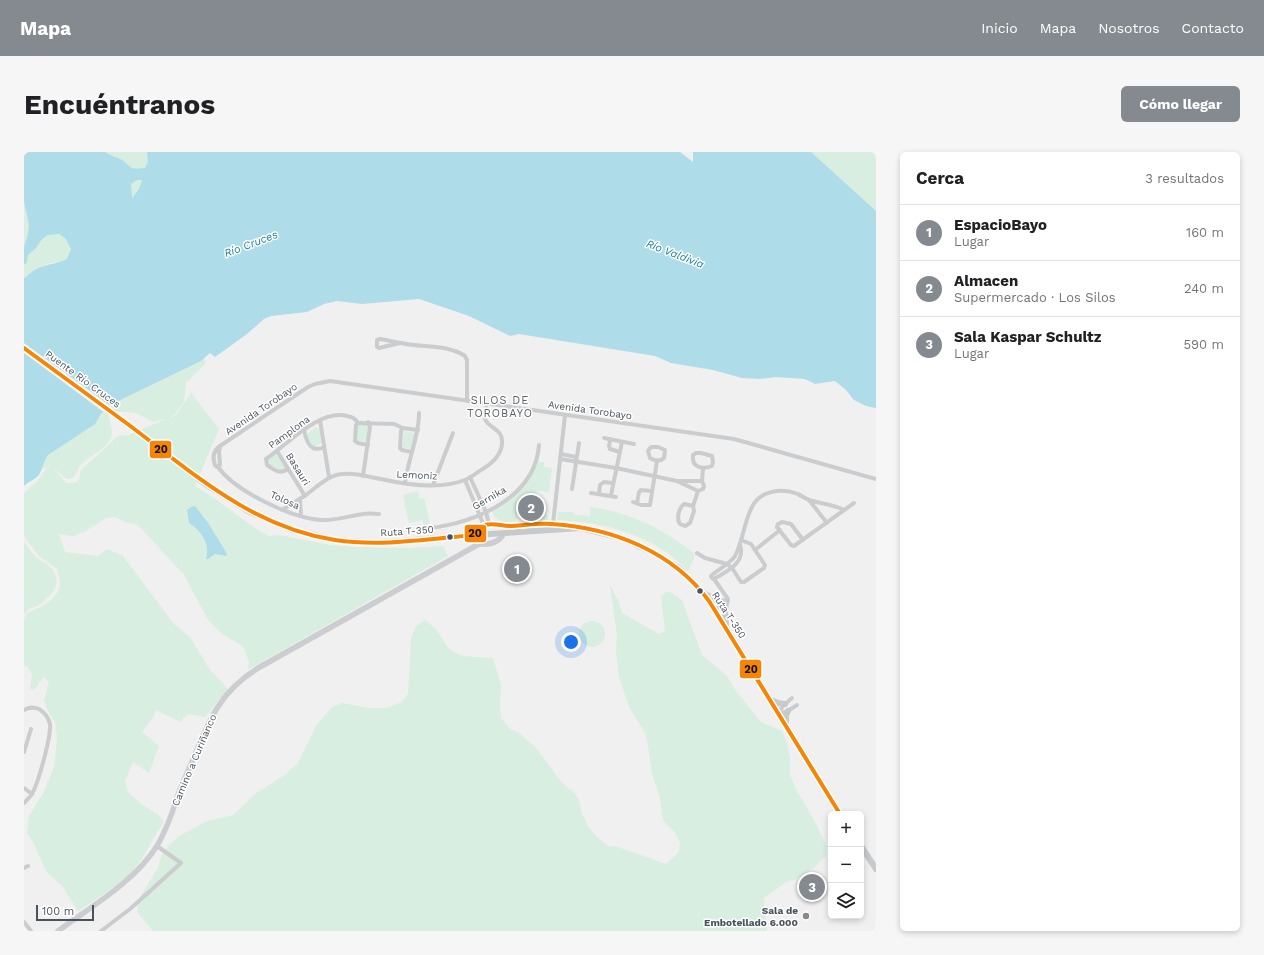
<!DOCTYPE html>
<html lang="es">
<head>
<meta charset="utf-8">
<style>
  :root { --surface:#fff; --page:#f6f6f6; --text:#202124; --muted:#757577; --line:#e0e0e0; --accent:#848a90 }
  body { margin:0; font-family:"Work Sans",sans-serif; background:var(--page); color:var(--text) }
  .controls { position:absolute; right:12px; bottom:12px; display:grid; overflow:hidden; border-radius:6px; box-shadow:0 2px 6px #0003 }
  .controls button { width:36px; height:36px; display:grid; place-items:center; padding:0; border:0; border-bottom:1px solid var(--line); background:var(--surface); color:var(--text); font:20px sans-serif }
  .scale { position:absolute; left:12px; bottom:10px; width:58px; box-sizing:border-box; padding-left:4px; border:2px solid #49535c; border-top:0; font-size:11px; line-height:14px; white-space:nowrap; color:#49535c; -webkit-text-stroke:3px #fff; paint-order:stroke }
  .you { position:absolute; left:547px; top:490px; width:14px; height:14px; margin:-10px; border:3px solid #fff; border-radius:50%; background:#1a73e8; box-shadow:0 0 0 6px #1a73e833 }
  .badge { display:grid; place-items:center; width:26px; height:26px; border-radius:50%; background:var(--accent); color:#fff; font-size:13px; font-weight:700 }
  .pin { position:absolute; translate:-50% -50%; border:2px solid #fff; box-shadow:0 1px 4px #0006 }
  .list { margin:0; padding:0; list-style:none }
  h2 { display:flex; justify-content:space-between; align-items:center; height:52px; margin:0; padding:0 16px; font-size:17px }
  h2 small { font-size:13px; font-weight:400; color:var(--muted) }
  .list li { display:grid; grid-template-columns:26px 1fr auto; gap:12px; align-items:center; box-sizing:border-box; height:56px; padding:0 16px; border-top:1px solid var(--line) }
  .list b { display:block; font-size:15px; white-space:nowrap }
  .list p { margin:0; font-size:13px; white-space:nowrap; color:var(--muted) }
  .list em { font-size:13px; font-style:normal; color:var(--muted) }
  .icon { flex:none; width:22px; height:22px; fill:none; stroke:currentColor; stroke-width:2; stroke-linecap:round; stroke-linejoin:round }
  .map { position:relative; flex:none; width:852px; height:779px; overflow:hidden; border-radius:6px }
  header { display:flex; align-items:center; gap:24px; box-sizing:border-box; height:56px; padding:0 20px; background:var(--accent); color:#fff }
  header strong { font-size:19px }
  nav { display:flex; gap:22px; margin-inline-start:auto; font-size:14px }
  .intro { display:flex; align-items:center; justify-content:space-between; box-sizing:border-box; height:96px; padding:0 24px }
  h1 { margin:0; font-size:28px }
  .button { padding:10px 18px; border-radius:6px; background:var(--accent); color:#fff; font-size:14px; font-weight:700 }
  main { display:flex; gap:24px; padding:0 24px }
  aside { flex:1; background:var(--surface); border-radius:6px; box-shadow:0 2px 6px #0003 }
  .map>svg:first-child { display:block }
  .green { fill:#d7eee0; fill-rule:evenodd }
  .water { fill:#aedce9; fill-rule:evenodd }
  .pier { fill:#f1f0f0 }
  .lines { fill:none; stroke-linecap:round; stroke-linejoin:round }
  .street { stroke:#cbccce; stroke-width:4 }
  .secondary { stroke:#cbcdd0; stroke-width:5.5 }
  .primary { stroke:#c7cacc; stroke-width:6 }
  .bus-1-casing { stroke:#fff; stroke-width:7 }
  .bus-1 { stroke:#f68505; stroke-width:4 }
  .bus-dot { fill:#49535c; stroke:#fff; stroke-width:1.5 }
  .poi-dot { fill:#848a90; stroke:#fff; stroke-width:1.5 }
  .labels { text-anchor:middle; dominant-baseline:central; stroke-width:3; stroke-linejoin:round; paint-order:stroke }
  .street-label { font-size:10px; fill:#49535c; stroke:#fff }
  .poi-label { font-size:10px; font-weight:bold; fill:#49535c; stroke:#fff; text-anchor:end }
  .water-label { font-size:11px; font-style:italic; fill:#157e9b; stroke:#fff }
  .neighbourhood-label { font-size:11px; letter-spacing:1px; fill:#5c6064; stroke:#fff }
  .line-badge { stroke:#fff; stroke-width:1.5 }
  .pale-badge-label { font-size:11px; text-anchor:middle; font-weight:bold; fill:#111 }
</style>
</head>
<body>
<header>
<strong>Mapa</strong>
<nav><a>Inicio</a><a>Mapa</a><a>Nosotros</a><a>Contacto</a></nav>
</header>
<div class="intro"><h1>Encuéntranos</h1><a class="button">Cómo llegar</a></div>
<main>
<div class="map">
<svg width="852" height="779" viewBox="0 0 852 779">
  <rect width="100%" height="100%" fill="#f1f0f0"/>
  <!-- green -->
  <g class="green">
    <path d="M0,0H129L123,33L107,46L45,93L47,96L43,107C38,109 33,110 27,111C19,113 7,120 1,126L0,125Z"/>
    <path d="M787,0H852V77L788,1Z"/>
    <path d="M180,206L182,211L162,231L160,250L151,262L145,266L152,263L167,241L195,277L171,334L194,349L235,379L245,384L255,383L306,393L334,395L385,396L419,394L424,404L224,518L225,510L219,494L198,482L184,468L160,423L114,373L101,370L91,365L82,366L60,380L49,384L35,382L41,400L74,404L83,397L99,404L150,472L166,485L186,518L204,537L181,565L164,562L156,570L132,558L130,564L118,580L135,594L125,621L109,610L101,629L104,640L117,652L133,662L140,669L117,708L101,728L54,759L38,734L22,719L10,692L3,681L5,664L20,640L30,615L33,586L31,570L23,557L20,548L25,530L20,525L10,538L6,537L8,522L2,513L0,515V468L2,461C15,457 37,446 36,430C36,426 34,421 33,417L15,404L0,384V341L14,328L22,317L27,315L20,316L17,319L20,308L24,303L74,266L86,253L177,209ZM91,259L112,261L129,270L144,266L105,283L94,284L56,319V326L51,331H42L29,316C34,319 40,328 46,327C52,326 54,316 57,313C66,303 81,298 87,286C90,280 86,271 85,265V263Z"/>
    <path d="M334,273H344L343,288L342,289H334L333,287Z"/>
    <path d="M292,275L296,279L297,291L292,294H289L283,285V282Z"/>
    <path d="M380,279L391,281L387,297L378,295Z"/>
    <path d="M250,303H253L261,315V317L257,319L244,312L243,308Z"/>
    <path d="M514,310H520V315L528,316L525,340L513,339L512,350L502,351L501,353H497L491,371L479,370L471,366L468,359C491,344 504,336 514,310Z"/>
    <path d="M394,339L396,347L400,346L406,371L400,373L398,368L385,371L380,352L381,351L379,343Z"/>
    <path d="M566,355C606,360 639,377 670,401V406L664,419C631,383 580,370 533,368L534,360H549L551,363L566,364Z"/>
    <path d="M524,363V368L501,370L500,368L503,365Z"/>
    <path d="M0,390C3,394 6,399 10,403C13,407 19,409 23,412C35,422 36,434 25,444C19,449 15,456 6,456L0,462Z"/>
    <path d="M586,433L594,448L598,461L635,482L641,479L637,445L641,440H646L658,448L678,503L703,524L712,539L737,570L758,579L763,591L766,605V623L773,639L791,670L803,695L802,704L791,715L771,728L764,729L740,746C740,757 743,768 743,779H129L113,760L116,745L134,716L137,705L145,693L155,684L183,669L209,663L231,642L262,622L274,611L292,574L308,555L318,551L346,556H363L378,550L384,542L387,487L392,474L401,468L411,476L425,497L438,504L469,506L477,533L476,553L477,566L485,576L495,581L513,597L535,627L542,635L550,640L555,648L558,662L565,676L574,686L584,694L594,695L642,712L655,700L656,691L652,682L640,669L638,663L636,646L628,622L623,587L620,579L605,555L595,525L592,498L593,484Z"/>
    <circle cx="568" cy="482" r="13"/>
  </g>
  <!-- water -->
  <g class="water">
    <path d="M0,0H81C86,4 93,5 98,8C110,16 103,18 121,16L124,10L123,0H656L669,10V0H787L852,59V256L842,254L830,248L822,238L811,229L791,232L781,227L752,225L736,227L718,226L689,218L647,211L631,204L495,182L486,184L445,164L395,147L338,152L313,149L300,152L283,160L247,164L240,167L223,182L191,205L186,201L177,209L86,253L77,262L71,272L24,303C19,309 19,318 14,324C10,328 4,330 0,334V125L1,126C17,110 26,115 43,107L47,97L42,87L35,82L24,83L18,87L12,96L4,103L3,110L0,113V95L4,82L5,73L0,49ZM113,28H118L115,37L108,46L107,32Z"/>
    <path d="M171,354L184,371L202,400L203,404L191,402L184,407H182C187,393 177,378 165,371L163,358L167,355Z"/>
  </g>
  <!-- pier -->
  <path class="pier" d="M0,191L88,255L81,261L0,201Z"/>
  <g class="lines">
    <!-- street -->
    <g class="street">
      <path d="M376,191L355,196L353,195V188L356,187C363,188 370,190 377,191C398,196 423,192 441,204L443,208V249"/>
      <path d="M296,268L305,325"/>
      <path d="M334,271L370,272L379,276L394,278"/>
      <path d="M334,271L332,273L331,289L334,291L344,293"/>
      <path d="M379,276L377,279L376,296L378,298L388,300"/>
      <path d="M280,277C281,283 283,293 289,296C292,298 297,296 300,296"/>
      <path d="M580,286L610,292"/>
      <path d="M586,288L585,294L586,297L596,300"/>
      <path d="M196,294L284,235L291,232L306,229L710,287L852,327"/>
      <path d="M196,294L195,300L196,313L193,315L191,313C188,305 189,299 196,294Z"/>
      <path d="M627,295H634L641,298L640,306C636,310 631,309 626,306L624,299Z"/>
      <path d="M253,299L281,344"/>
      <path d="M672,301H677L688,304L689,310L688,314C678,318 667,315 669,303Z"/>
      <path d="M537,302L552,305"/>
      <path d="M536,307L592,316L653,329L674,339L679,337L680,334L678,329L679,316"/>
      <path d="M194,315C211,339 267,366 297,368C311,369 325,364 339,362C344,361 350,362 355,362"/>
      <path d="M264,317C255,323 251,318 243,313L242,307C264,292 295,257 323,264C328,265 331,266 334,271"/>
      <path d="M339,324L346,275L344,270"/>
      <path d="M446,325L462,360L465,372"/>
      <path d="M441,328L458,369L459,374"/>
      <path d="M655,329H678"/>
      <path d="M381,331C384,307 395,285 395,261"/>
      <path d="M409,333L429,281"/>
      <path d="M548,337L555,291"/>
      <path d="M567,341L592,345"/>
      <path d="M575,342L576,333L580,330L589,331"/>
      <path d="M587,343L598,290"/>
      <path d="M276,347L277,364"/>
      <path d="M785,348L803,371"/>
      <path d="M609,350L617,353H626L633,309"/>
      <path d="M613,351L615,340L617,338L628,339"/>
      <path d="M660,352L669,354L670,359L666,371L661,374L656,372C652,366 655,356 660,352Z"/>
      <path d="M669,354L674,339"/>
      <path d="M258,358C266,353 274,348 282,343C293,335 304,323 318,322C330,320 345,325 357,327C383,333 415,338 441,328C446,326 450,323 454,320C464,314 473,308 477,297C483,276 464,277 461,267C460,262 462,257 463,252"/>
      <path d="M394,377C443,375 511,349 515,293"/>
      <path d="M450,383C455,372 466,369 476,374L529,372L541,263"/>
      <path d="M779,388L767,372L758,370L754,372L753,375L767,393L770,394L830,351"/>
      <path d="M731,398L756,378"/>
      <path d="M673,401L681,406L703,412L708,416L717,430H720L740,416L741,413L727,392L717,388"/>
      <path d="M690,427C703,419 722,411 716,393"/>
      <path d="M690,458L704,449V447L690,427L688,426L687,424C694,417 706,412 711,404C719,389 720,370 728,355C736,338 758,336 774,342C777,344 781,346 785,348C797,352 809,352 820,358"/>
      <path d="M0,558C5,555 10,555 15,557C20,560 25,566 26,572C27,585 15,629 8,642C6,645 3,648 0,651"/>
      <path d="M754,561L759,554L768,546"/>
      <path d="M754,561L762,560L773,553"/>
      <path d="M0,600L7,577"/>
      <path d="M0,636L8,642"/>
      <path d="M0,716L4,714"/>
      <path d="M0,770L7,779"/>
      <path d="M77,779L106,757L157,711L133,694"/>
    </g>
    <!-- secondary -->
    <path class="secondary" d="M34,779C68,754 110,730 133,694C141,680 147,665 152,649C156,636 162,623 168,610C184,570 196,538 236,515L455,392C465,393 475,391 480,381"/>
    <!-- primary -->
    <g class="primary">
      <path d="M0,196L106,274L181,332L224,359L266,377L311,388L354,391L450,383L557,376L597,386L632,402L655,416L679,440L704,479L816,662"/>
      <path d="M529,372L543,374"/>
      <path d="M681,442L692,448L702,450L701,460L702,473"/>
      <path d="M747,548L754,551L761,552"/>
      <path d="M762,573V563L764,559"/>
      <path d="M837,694L852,717"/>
    </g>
    <!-- bus-1 casing -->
    <g class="bus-1-casing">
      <path id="bus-1" d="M0,196C35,222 70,247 105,273C170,322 228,375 311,388C357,395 404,387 450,383C460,366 472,374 488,374C501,373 514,371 528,372C588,376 648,399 685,449L816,662"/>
    </g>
    <!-- bus-1 -->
    <use href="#bus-1" class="bus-1"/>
  </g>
  <!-- markers -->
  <g class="bus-dot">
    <circle cx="426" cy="385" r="3.5"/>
    <circle cx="676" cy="439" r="3.5"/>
  </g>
  <circle class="poi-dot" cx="782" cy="764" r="4"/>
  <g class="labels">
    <!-- street labels -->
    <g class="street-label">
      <text transform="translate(59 227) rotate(36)">Puente Río Cruces</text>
      <text transform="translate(237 257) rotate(-34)">Avenida Torobayo</text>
      <text transform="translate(566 258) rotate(8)">Avenida Torobayo</text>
      <text transform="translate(265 280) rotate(-36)">Pamplona</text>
      <text transform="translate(274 317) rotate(58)">Basauri</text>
      <text transform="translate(393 323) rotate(3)">Lemoniz</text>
      <text transform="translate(465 346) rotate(-30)">Gernika</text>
      <text transform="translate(261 348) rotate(24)">Tolosa</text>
      <text transform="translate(383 379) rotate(-4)">Ruta T-350</text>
      <text transform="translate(705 463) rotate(57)">Ruta T-350</text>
      <text transform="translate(170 608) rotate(-67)">Camino a Curiñanco</text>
    </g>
    <!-- poi labels -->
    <g class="poi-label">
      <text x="774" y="758">Sala de<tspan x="774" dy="12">Embotellado 6.000</tspan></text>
    </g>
    <!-- water labels -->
    <g class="water-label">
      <text transform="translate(227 92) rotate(-21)">Río Cruces</text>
      <text transform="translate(651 102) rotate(21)">Río Valdivia</text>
    </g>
    <!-- neighbourhood labels -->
    <g class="neighbourhood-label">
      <text x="476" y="248">SILOS DE<tspan x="476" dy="13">TOROBAYO</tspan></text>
    </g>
  </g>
  <g class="line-badge">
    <rect x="125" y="288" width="23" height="19" rx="4" fill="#f68505"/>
    <rect x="440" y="372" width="23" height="19" rx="4" fill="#f68505"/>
    <rect x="715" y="507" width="23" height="20" rx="4" fill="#f68505"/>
  </g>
  <g class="pale-badge-label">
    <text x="137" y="301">20</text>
    <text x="451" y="385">20</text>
    <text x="727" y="521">20</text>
  </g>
</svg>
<div class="controls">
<button>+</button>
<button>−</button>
<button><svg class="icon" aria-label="layers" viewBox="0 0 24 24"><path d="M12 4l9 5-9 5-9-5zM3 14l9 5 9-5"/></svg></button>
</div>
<div class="scale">100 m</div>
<div class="you"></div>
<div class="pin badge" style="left:493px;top:417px">1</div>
<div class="pin badge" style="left:507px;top:356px">2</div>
<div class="pin badge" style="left:788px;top:735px">3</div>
</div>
<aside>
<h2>Cerca<small>3 resultados</small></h2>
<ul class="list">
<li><span class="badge">1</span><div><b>EspacioBayo</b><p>Lugar</p></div><em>160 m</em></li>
<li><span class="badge">2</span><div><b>Almacen</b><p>Supermercado · Los Silos</p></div><em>240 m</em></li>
<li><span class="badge">3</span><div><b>Sala Kaspar Schultz</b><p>Lugar</p></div><em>590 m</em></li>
</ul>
</aside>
</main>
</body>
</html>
